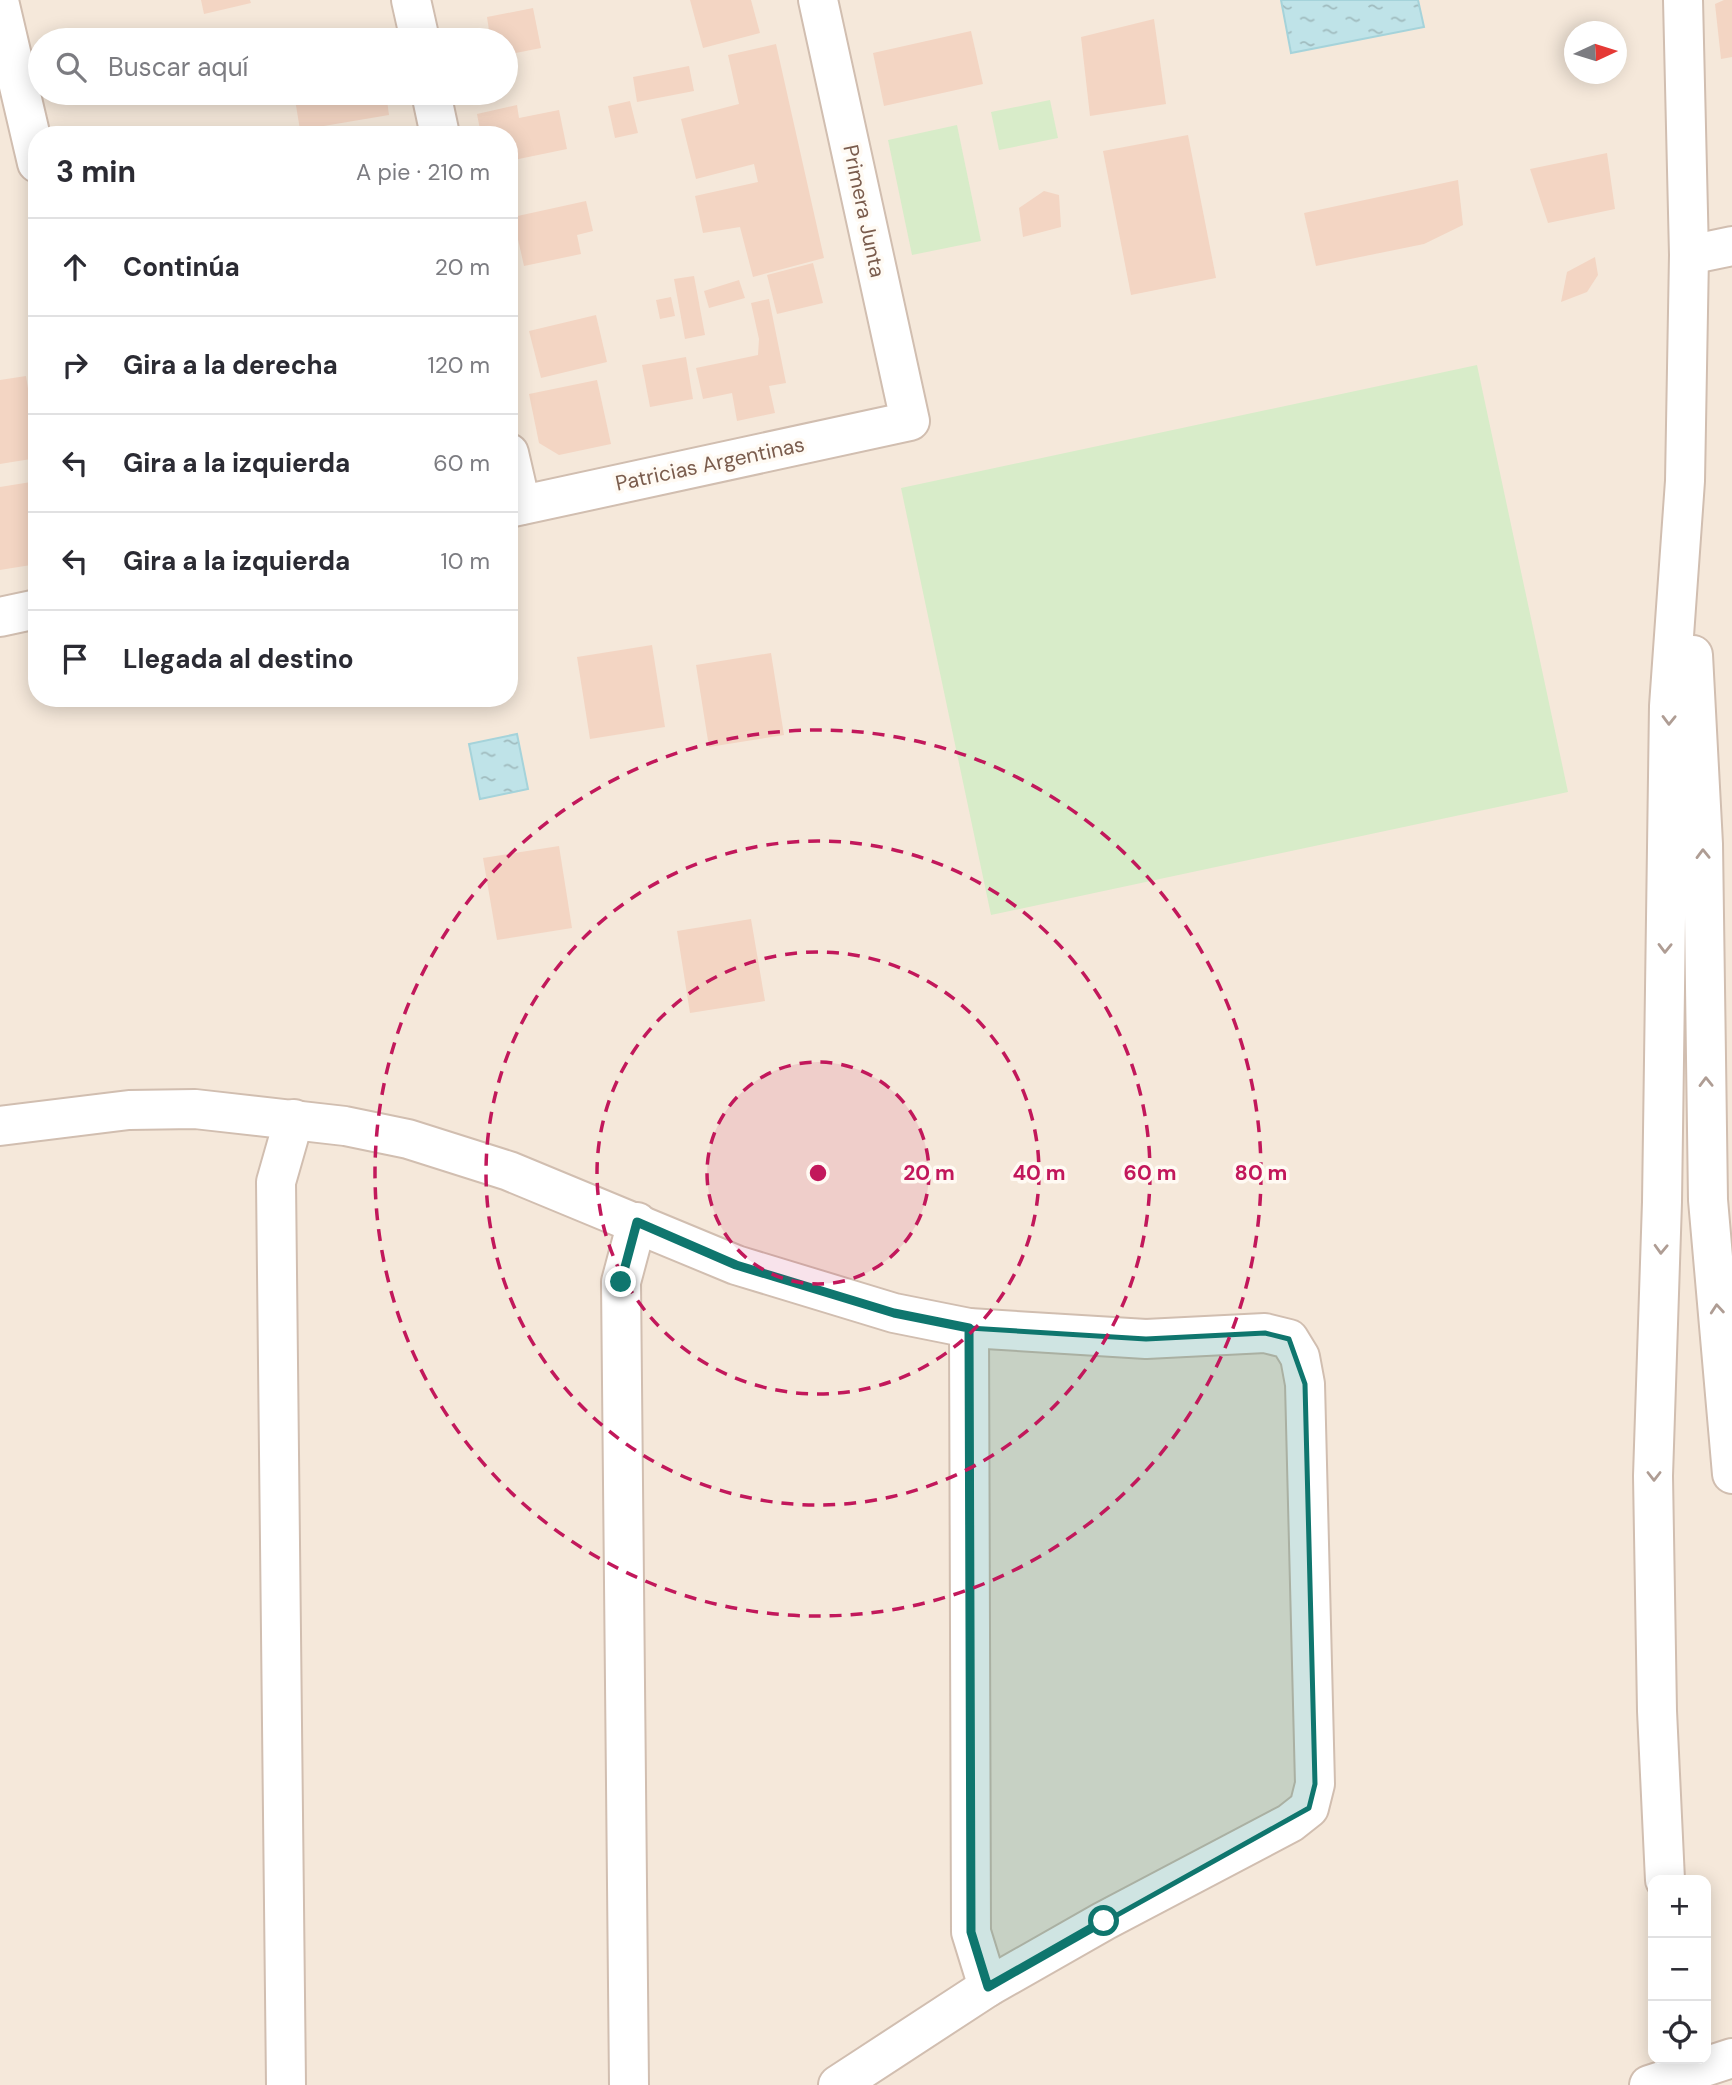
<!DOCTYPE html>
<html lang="es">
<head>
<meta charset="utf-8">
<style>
  :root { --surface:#fff; --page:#f2f2f3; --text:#2b2b33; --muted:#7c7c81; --line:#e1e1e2 }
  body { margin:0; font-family:"DM Sans",sans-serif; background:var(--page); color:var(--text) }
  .controls { position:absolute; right:21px; bottom:21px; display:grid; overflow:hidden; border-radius:14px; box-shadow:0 4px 18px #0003 }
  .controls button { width:63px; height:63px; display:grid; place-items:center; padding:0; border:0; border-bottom:2px solid var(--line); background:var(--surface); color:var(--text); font:35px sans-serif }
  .compass { position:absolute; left:1564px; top:21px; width:63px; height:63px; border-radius:50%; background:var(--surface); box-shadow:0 4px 18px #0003; rotate:86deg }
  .stop { position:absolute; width:21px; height:21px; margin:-16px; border:5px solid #0f766e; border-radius:50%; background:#fff }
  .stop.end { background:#0f766e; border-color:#fff; box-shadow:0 2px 7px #0008 }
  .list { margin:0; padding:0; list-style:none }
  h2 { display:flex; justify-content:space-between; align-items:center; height:91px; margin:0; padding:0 28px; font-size:30px }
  h2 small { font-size:23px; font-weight:400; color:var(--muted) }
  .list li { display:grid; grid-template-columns:46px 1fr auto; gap:21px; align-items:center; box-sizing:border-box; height:98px; padding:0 28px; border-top:2px solid var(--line) }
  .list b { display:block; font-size:26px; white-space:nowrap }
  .list em { font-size:23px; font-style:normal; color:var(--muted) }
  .icon { flex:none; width:38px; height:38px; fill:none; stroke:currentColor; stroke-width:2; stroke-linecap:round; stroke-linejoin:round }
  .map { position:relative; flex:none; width:1732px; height:2085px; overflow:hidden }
  .search { position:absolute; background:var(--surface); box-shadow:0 4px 18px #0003; left:28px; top:28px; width:490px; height:77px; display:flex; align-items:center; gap:18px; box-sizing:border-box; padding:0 24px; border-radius:38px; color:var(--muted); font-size:26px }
  .panel { position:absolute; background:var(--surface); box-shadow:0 4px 18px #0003; left:28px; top:126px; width:490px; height:581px; border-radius:28px }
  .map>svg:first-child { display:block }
  .residential { fill:#f5e8da; fill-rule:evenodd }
  .garden { fill:#d8ecc9 }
  .water { fill:url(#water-ripples); stroke:#a5d3da; stroke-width:2 }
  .building { fill:#f3d5c3 }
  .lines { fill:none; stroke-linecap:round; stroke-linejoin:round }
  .minor-casing { stroke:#d1beb0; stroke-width:42 }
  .minor { stroke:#fff; stroke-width:38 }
  .oneway { stroke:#af9d94 }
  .route { stroke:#0f766e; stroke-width:9 }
  .marked { fill:#0f766e; fill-opacity:0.2; stroke:#0f766e; stroke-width:5; stroke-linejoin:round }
  .ring { fill:none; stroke:#c2185b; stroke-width:3.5; stroke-dasharray:12 9 }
  .labels { text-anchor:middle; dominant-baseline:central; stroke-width:7; stroke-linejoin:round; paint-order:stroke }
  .street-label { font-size:21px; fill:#7a5c4d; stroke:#fffaf3 }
  .centre { fill:#c2185b; stroke:#fffaf3; stroke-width:3.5 }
  .ring-label { font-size:21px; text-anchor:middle; font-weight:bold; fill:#c2185b; stroke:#fffaf3; stroke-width:7; stroke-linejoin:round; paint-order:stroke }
</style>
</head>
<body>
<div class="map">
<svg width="1732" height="2085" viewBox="0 0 1732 2085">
  <defs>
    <pattern id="water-ripples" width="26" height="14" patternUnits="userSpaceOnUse" patternTransform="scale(1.75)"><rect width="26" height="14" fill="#bfe3e8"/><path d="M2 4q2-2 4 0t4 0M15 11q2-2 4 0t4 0" fill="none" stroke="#a0bbbe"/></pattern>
  </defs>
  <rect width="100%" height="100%" fill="#fdf6ec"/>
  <!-- residential -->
  <path class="residential" d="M0,0H1732V2085H0ZM1574,32H1616V74H1574ZM40,40H506V93H40ZM37,135H509V698H37ZM1653,1880H1706V2059H1653Z"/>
  <!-- garden -->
  <g class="garden">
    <path d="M1050,100L1058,138L999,150L991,112Z"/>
    <path d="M957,125L981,241L912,255L888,140Z"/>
    <path d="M1477,365L1568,792L991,915L901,488Z"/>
  </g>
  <!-- water -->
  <g class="water">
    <path d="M1281,0H1418L1424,27L1291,53Z"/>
    <path d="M517,734L528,789L480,799L469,744Z"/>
  </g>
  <!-- building -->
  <g class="building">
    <path d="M201,0H250L251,3L204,14Z"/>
    <path d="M690,0H751L760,33L703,48Z"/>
    <path d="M1724,0H1732V57L1721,59L1715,4Z"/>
    <path d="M533,8L541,48L506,55V40H482L490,37L487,17Z"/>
    <path d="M1154,19L1166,104L1090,116L1081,37Z"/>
    <path d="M971,31L983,84L884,106L873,53Z"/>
    <path d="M776,44L824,258L753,277L740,227L703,233L695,196L758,182L754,164L696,179L681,119L739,104L728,55Z"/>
    <path d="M689,66L694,91L637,102L633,77Z"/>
    <path d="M294,93H386L389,115L300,130Z"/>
    <path d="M630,101L638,133L615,138L608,106Z"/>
    <path d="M517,105L519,118L559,110L567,149L509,161V135H481L477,114Z"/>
    <path d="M1188,135L1216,278L1131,295L1103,151Z"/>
    <path d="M1607,153L1615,209L1548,223L1530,169Z"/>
    <path d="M1458,180L1463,225L1424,244L1316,266L1304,213Z"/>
    <path d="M1044,191L1059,195L1061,227L1023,237L1019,208Z"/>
    <path d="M586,201L593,231L577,235L581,254L524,266L513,217Z"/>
    <path d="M1595,257L1598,275L1587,292L1561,302L1567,272Z"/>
    <path d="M813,263L823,303L777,314L767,275Z"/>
    <path d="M694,276L705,335L685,339L674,279Z"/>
    <path d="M739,280L745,298L709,308L704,291Z"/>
    <path d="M671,297L675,316L660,319L656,300Z"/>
    <path d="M769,299L786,383L769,386L775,413L737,421L732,393L703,399L696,368L758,355L759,339L751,303Z"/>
    <path d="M596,315L607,362L541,378L529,331Z"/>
    <path d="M686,357L693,399L650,407L642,365Z"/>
    <path d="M26,376L37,444V458L0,464V380Z"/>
    <path d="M597,380L611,444L559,455L539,443L529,394Z"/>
    <path d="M37,481V564L0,570V487Z"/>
    <path d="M652,645L665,727L590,739L577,657Z"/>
    <path d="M771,653L784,735L709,747L696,665Z"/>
    <path d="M559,846L572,928L497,940L483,858Z"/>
    <path d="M751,919L765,1001L690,1013L677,931Z"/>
  </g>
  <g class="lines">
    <!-- minor casing -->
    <g class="minor-casing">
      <g id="minor">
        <path d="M411,0L420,40"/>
        <path d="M0,5L37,163"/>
        <path d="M431,93L440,135"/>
        <path d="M1689,255L1732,246"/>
        <path d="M509,453L521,505"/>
        <path d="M509,508L910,421L818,0"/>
        <path d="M0,617L37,609"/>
        <path d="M1693,655L1703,844L1708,1200L1732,1474"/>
        <path d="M0,1126L129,1110L195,1109L345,1126L408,1139L509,1171L736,1265L894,1313L969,1328L1146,1339L1265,1333L1289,1339L1300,1357L1305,1384L1315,1784L1309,1808L1290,1823L1104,1921L988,1987L838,2085"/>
        <path d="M969,1328L971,1932L988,1987"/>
        <path d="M1665,1880L1657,1711L1653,1476L1662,1202L1669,706L1685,481L1689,255L1683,0"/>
        <path d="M286,2085L276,1182L294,1119"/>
        <path d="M629,2085L621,1282L637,1222"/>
        <path d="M1649,2085L1732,2058"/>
      </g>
    </g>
    <!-- minor -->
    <use href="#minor" class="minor"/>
  </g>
  <!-- one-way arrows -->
  <defs><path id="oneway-chevron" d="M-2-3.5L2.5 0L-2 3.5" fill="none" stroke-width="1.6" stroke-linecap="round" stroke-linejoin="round" transform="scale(1.75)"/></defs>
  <g class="oneway">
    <use href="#oneway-chevron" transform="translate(1669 720) rotate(91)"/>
    <use href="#oneway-chevron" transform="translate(1703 854) rotate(-91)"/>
    <use href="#oneway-chevron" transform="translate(1665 948) rotate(91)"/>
    <use href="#oneway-chevron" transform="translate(1706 1082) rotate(-91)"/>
    <use href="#oneway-chevron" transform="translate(1661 1249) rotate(92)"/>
    <use href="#oneway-chevron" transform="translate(1717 1309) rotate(-95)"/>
    <use href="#oneway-chevron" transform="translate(1654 1476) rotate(90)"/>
  </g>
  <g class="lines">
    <!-- route -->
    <path class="route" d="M621,1282L637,1222L736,1265L894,1313L969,1328L971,1932L988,1987L1104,1921"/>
  </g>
  <!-- marked area -->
  <path class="marked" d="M969,1328L1146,1339L1265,1333L1289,1339L1305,1384L1315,1784L1309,1808L988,1987L971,1932Z"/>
  <!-- distance rings -->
  <circle cx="818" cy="1173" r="111" fill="#c2185b" fill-opacity=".12"/>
  <g class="ring">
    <circle cx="818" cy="1173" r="111"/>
    <circle cx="818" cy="1173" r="221"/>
    <circle cx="818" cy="1173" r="332"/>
    <circle cx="818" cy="1173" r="443"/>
  </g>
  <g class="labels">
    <!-- street labels -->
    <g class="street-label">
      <text transform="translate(864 211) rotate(78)">Primera Junta</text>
      <text transform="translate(710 464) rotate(-12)">Patricias Argentinas</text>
    </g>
  </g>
  <circle cx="818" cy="1173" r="10" class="centre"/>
  <g class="ring-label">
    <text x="929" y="1180">20 m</text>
    <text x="1039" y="1180">40 m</text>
    <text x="1150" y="1180">60 m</text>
    <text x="1261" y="1180">80 m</text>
  </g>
</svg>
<div class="controls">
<button>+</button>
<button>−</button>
<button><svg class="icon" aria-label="locate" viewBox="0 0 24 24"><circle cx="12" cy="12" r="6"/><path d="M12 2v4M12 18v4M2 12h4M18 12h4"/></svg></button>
</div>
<svg class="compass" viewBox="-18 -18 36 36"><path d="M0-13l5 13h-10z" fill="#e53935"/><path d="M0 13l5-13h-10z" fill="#7c7c81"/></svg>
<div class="stop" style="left:1104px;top:1921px"></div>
<div class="stop end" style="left:621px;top:1282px"></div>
<div class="search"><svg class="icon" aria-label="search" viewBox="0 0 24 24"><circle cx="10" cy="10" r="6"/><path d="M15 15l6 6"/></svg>Buscar aquí</div>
<section class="panel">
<h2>3 min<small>A pie · 210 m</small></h2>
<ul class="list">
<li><svg class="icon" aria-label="ahead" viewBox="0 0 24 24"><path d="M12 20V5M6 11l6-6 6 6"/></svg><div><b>Continúa</b></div><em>20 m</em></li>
<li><svg class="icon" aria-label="right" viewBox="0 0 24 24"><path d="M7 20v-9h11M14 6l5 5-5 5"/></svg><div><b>Gira a la derecha</b></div><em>120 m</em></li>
<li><svg class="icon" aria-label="left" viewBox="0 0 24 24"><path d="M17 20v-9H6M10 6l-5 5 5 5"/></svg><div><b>Gira a la izquierda</b></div><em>60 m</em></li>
<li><svg class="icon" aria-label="left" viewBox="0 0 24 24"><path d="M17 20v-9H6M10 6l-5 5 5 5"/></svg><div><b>Gira a la izquierda</b></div><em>10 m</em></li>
<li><svg class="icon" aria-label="arrive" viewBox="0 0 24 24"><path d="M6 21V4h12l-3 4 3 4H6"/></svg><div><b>Llegada al destino</b></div></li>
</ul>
</section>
</div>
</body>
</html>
